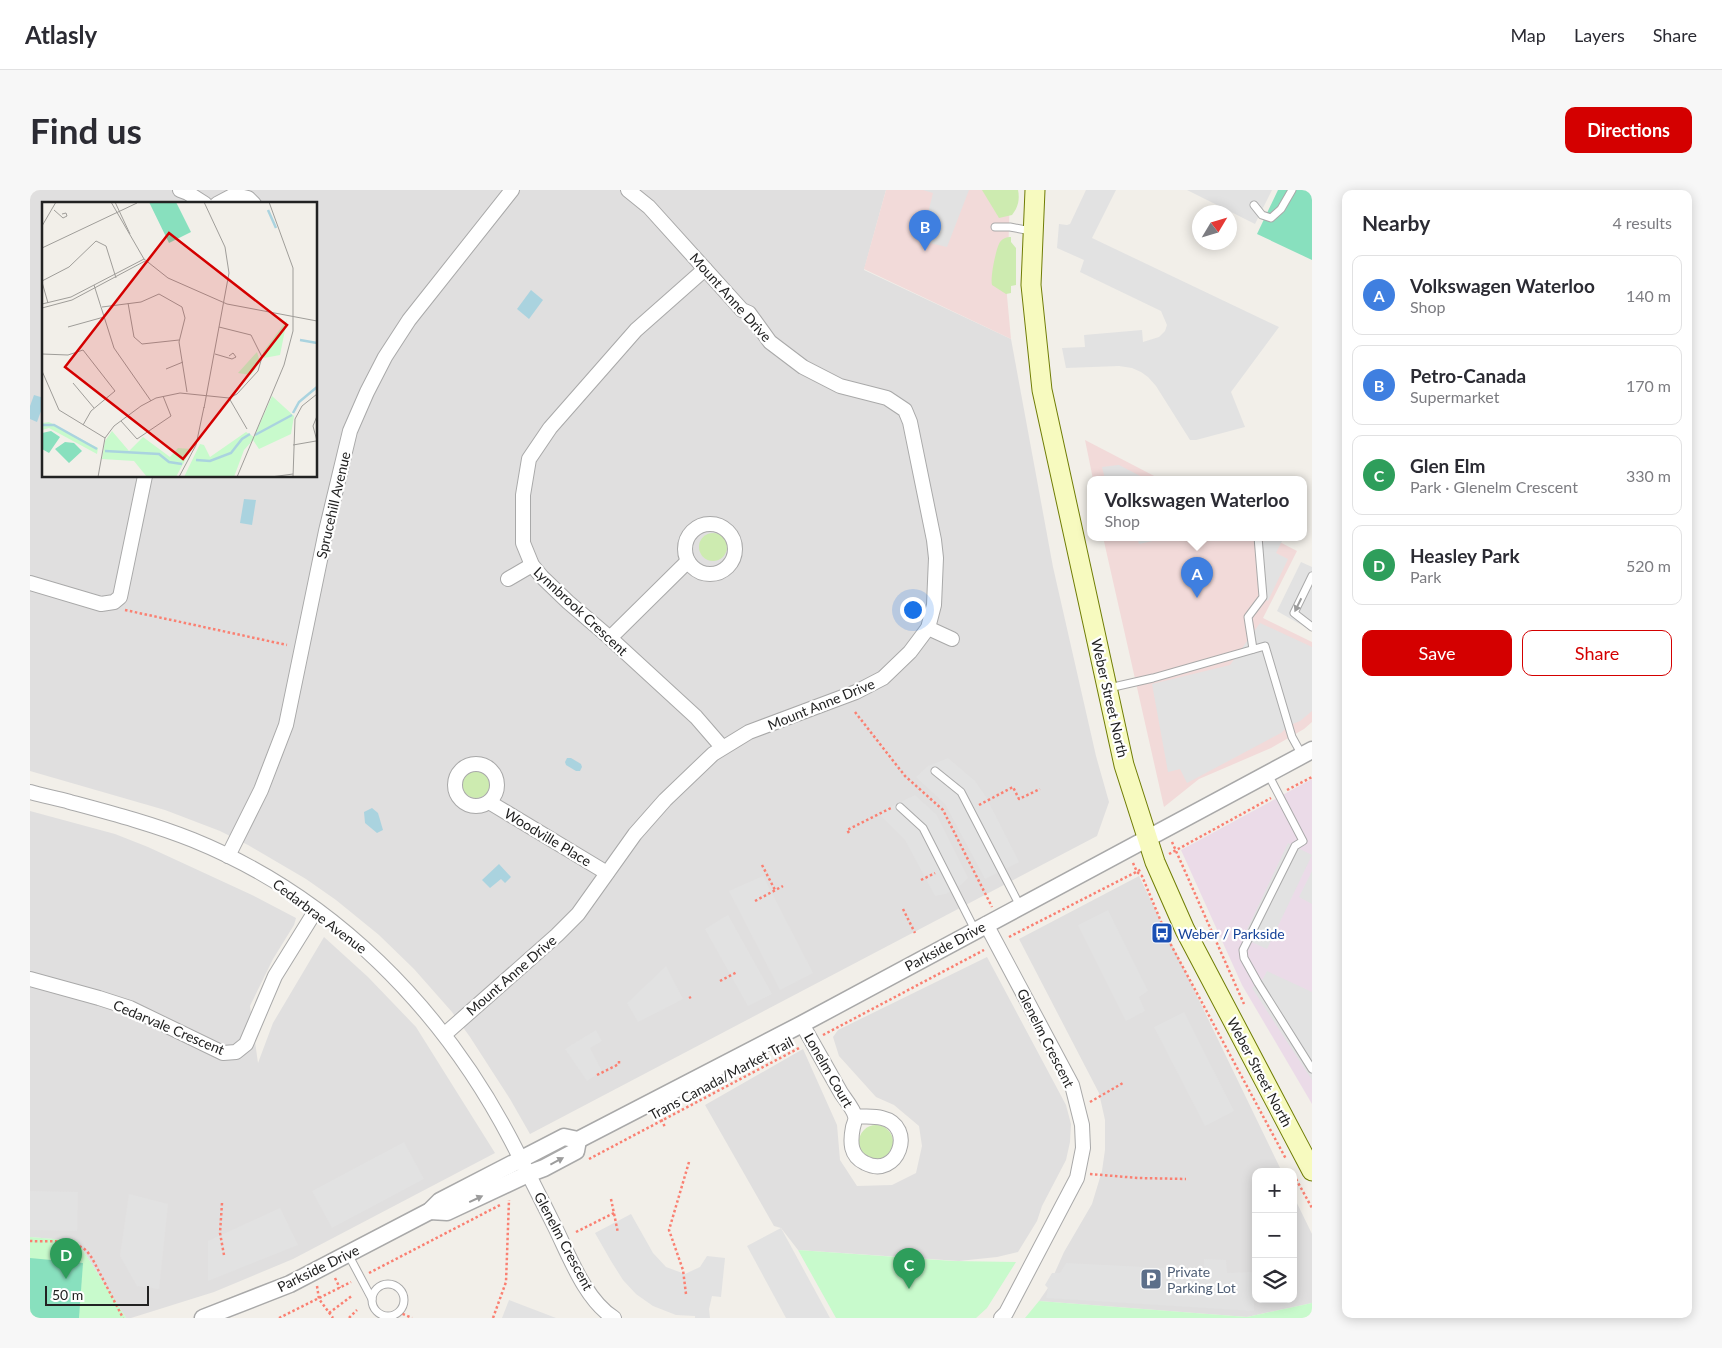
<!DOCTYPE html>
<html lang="en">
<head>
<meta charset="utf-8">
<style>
  :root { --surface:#fff; --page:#f7f7f7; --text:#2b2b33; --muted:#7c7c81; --line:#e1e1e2; --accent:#d40000 }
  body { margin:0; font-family:Lato,sans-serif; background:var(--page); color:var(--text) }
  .controls { position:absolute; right:15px; bottom:15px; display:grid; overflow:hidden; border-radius:10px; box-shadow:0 2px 12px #0003 }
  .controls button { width:45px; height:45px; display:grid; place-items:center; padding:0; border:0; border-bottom:1px solid var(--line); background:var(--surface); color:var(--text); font:25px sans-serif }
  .compass { position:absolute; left:1162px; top:15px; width:45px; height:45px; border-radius:50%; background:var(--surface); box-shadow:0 2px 12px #0003; rotate:52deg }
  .scale { position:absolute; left:15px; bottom:12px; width:104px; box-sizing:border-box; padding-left:5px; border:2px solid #222; border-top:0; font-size:14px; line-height:18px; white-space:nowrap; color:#222; -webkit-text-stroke:4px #fff; paint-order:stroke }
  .you { position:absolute; left:882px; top:419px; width:18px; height:18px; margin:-12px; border:4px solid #fff; border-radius:50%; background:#1a73e8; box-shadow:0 0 0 8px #1a73e833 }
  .badge { display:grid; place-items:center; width:32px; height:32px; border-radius:50%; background:var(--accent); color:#fff; font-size:16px; font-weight:700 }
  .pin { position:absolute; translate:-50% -41px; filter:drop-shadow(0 1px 2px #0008) }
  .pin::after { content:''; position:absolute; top:26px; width:18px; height:15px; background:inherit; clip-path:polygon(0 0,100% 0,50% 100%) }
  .popup { position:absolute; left:1057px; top:286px; width:220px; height:65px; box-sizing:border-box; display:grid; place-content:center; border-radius:10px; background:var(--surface); filter:drop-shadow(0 1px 4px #0005); font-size:16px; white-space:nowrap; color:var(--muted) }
  .popup b { font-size:19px; color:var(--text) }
  .popup::after { content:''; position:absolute; left:50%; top:100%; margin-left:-10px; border:10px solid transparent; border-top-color:var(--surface) }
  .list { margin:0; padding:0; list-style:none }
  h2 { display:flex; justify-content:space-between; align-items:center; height:65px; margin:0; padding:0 20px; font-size:21px }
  h2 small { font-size:16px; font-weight:400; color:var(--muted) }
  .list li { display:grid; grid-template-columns:32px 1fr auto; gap:15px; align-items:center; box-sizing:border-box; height:80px; margin:0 10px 10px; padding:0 10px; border:1px solid var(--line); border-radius:10px }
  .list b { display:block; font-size:19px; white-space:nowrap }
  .list p { margin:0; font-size:16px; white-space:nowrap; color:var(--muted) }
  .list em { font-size:16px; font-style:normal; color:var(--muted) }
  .actions { display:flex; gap:10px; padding:15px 20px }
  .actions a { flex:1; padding:11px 0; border:1px solid var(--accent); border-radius:10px; text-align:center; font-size:18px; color:var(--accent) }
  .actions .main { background:var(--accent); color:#fff }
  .icon { flex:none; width:28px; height:28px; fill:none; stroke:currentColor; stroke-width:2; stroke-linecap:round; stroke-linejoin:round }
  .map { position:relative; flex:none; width:1282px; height:1128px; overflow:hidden; border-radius:10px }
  header { display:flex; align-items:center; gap:30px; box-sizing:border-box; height:70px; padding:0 25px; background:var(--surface); border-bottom:1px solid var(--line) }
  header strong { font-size:24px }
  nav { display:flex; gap:28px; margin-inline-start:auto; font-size:18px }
  .intro { display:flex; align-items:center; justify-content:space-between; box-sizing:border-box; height:120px; padding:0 30px }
  h1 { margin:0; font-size:35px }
  .button { padding:12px 22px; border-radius:10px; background:var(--accent); color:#fff; font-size:18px; font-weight:700 }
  main { display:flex; gap:30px; padding:0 30px }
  aside { flex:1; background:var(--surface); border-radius:10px; box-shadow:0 2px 12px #0003 }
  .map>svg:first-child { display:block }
  .residential { fill:#e0dfdf; fill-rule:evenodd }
  .commercial { fill:#f2dad9 }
  .industrial { fill:#ebdbe8 }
  .grass { fill:#cdebb0 }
  .park { fill:#c8facc }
  .pitch { fill:#88e0be }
  .parking { fill:#e2e2e2 }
  .water { fill:#aad3df }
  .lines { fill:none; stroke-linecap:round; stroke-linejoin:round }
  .service-casing { stroke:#a9a9a9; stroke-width:9 }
  .minor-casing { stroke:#a9a9a9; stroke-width:16 }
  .tertiary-casing { stroke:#a9a9a9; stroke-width:19 }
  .secondary-casing { stroke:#707d05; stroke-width:21 }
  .path { stroke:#fa8072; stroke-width:2.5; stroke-dasharray:2.5 2.5; stroke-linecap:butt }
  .service { stroke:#fff; stroke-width:7 }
  .minor { stroke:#fff; stroke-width:14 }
  .tertiary { stroke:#fff; stroke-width:16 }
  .secondary { stroke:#f7fabf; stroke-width:19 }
  .oneway { fill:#9c9c9c }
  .labels { text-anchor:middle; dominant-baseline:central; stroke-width:4.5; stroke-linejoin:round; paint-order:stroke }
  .street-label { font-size:14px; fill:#222; stroke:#fff }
  .transit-label { font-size:14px; fill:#164399; stroke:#fff; text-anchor:start }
  .service-label { font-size:14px; fill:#4e5e75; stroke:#fff; text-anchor:start }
  .inset-river { fill:none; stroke:#aad3df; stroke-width:2.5 }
  .inset-road { fill:none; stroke:#9f9d99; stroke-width:1 }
  .view { fill:#d40000; fill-opacity:0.15; stroke:#d40000; stroke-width:2.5 }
  .inset-edge { fill:none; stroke:#222; stroke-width:2.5 }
</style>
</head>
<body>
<header>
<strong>Atlasly</strong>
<nav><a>Map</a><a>Layers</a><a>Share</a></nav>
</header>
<div class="intro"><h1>Find us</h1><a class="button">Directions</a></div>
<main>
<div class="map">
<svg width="1282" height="1128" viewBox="0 0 1282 1128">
  <rect width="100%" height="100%" fill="#f2efe9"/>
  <!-- residential -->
  <g class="residential">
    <path d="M0,0H856L834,80L981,149L1023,377L1066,566L1079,612L1067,646L500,944L480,909L440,847L422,822L384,779L349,745L306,710L276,689L218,655L190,641L135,620L0,581ZM14,14H286V286H14Z"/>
    <path d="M0,621L85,644L118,657L222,705L266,728L264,735L243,769L220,816L228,873L243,833L294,747L338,787L386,837L465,963L263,1069L184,1102L101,1128H96L47,1051L0,1047Z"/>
    <path d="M1109,686L1252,982H1226V1109H1263V1005L1282,1044V1113L1217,1127L1009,1111L1018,1098L1034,1062L1062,1014L1072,981L1075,960V930L1069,903L989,749Z"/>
    <path d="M957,767L1036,915L1041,934L1040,952L1036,970L1012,1016L1007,1031L988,1062L967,1067L929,1071L768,1060L751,1038L744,1036L675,915L773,859L807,935L810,970L827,996L862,995L886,983L892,956L889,936L864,915L846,907L809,866L803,847L808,840Z"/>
  </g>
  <!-- commercial -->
  <g class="commercial">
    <path d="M856,0H980L977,106L981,149L834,79Z"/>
    <path d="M1055,250L1130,289H1063Z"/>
    <path d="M1073,347H1240L1267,361L1233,428L1282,452V532L1274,539L1241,558L1169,589L1134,617Z"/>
  </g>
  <!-- industrial -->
  <path class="industrial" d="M1282,589V914L1212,795L1151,660Z"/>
  <!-- grass -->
  <g class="grass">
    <path d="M952,0H988C990,10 988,17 982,25L969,28Z"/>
    <path d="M981,47V52L986,58V95L981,96V103L976,104L962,95C960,88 966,58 970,52C973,48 977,47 981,47Z"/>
    <circle cx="683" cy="357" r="14"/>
    <circle cx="446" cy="594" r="14"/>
    <circle cx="846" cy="952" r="17"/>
  </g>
  <!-- park -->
  <g class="park">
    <path d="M0,1047L47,1051L96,1128H0Z"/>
    <path d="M768,1060L923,1071L986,1072L957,1118L946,1128H806Z"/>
    <path d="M1009,1111L1217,1127L1282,1113V1124L1275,1128H995Z"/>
  </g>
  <!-- pitch -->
  <g class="pitch">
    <path d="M1248,0H1282V70L1227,44Z"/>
    <path d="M0,1068L53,1073L49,1128H0Z"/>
  </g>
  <!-- parking -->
  <g class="parking">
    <path d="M893,0H939L917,57L891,51L903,3Z"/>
    <path d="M1056,0H1086L1062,48L1249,137L1201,202L1215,237L1166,250H1160L1126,196L1118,187L1111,182L1102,178L1089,176L1036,178L1032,158L1055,157L1054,145L1112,140L1113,152L1129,147L1135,141L1137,135L1131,121L1050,82L1054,70L1027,58L1029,34L1037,35L1040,34Z"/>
    <path d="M1157,0H1242L1225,34Z"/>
    <path d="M1088,275H1089L1116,289H1075L1072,277Z"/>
    <path d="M1107,347H1141L1109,354Z"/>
    <path d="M1235,347L1252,351L1246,363L1258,369L1238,411L1231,407L1230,361Z"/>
    <path d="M1271,372L1282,377V441L1247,421Z"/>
    <path d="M1230,433L1282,457V521L1270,531L1258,536L1251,543L1157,593L1150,579L1138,582L1122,494L1200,475Z"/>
    <path d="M918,568L945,591L956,607L989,672L955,689L915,614L886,587L898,576Z"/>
    <path d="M885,605L906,624L938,688L931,695L916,704L905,706L875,650L848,623Z"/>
    <path d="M1258,653L1282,665L1237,759L1213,748Z"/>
    <path d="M1282,681V714L1269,707Z"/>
    <path d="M733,686L783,783L750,800L699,701Z"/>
    <path d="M1078,720L1118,801L1109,807L1115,821L1096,831L1048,735Z"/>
    <path d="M698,725L742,804L718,816L675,739Z"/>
    <path d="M636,776L653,809L608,832L597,813Z"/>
    <path d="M1237,781L1282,802V890L1222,798L1233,789Z"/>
    <path d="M1154,822L1204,921L1175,936L1124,837Z"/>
    <path d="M566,840L572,851L560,858L572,881L557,891L535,859Z"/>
    <path d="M374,952L394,989L302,1038L282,1001Z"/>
    <path d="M0,1001L48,1002L47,1041L0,1040Z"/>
    <path d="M99,1004L138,1014L129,1099L107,1096L90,1066Z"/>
    <path d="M250,1018L268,1055L178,1091V1051Z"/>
    <path d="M601,1024L623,1063L636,1077L655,1084L670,1077L677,1066L695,1068L691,1107L682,1106L679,1119L680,1128H665V1126L646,1125L623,1116L606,1104L593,1090L581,1071L565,1043Z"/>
    <path d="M751,1038L800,1128H756L717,1056Z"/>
    <path d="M1174,1069L1196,1070L1197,1083L1224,1082V1121L1016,1108L1018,1098L1015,1095L1022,1083H1030L1036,1073L1174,1080Z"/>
    <path d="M479,1110L526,1128H472Z"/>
  </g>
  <!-- water -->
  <g class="water">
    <path d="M501,100L513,110L499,129L487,119Z"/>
    <path d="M4,205L14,208V213L7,232L0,229V216Z"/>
    <path d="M214,309L226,310L222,335L210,333Z"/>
    <path d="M537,568H541L551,574L552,577L550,581H546L536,575L535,572Z"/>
    <path d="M342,618L348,623L353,640L347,643L335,633L334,622Z"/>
    <path d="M469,674L481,687L475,693L471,689L460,698L452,690Z"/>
  </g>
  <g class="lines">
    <!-- service casing -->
    <g class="service-casing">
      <g id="service">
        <path d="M1224,15L1232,25L1241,28L1251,19L1262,0"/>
        <path d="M965,37H980L1001,41"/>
        <path d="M1282,386L1264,423L1282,437"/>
        <path d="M1223,459L1218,427L1233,407L1228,347"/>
        <path d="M1079,498L1123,488L1235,456L1262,547L1272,565"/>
        <path d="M905,581L931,602L990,716"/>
        <path d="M1238,584L1273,651L1265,656L1213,760L1214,768L1228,793L1282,879"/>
        <path d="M870,617L893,638L945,740"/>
        <path d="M318,1064L342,1109"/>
        <circle cx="358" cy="1110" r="16"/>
      </g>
    </g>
    <!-- minor casing -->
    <g class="minor-casing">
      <g id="minor">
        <path d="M150,0L158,3L175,14"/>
        <path d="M187,14L204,5L218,8L224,14"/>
        <path d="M675,79L606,140L520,238L499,269L493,305V353L502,375L512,387L538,412L580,448L666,527L692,557"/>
        <circle cx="680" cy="359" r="25"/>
        <path d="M478,389L502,375"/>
        <path d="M0,393L71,414L84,412L90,407L115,286"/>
        <path d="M898,438L922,449"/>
        <path d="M580,448L658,371"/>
        <circle cx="446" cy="595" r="21"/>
        <path d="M0,602C13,606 27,608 40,612C81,623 123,634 163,650C303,707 412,818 481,950C496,979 510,1007 524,1035C539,1065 555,1110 584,1128"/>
        <path d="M459,612L577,683"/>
        <path d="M198,666L231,600L256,535L296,341L320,241L337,202L355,167L379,130L482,0"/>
        <path d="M956,734L1042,895L1052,935L1053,958L1047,988L976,1123L971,1128"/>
        <path d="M0,789L69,808L100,818L193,863L206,862L216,854L245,786L286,720"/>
        <path d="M772,834C785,857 798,880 811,903C815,909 824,920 825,926C826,929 824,934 823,937C820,952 820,966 835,973C868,990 887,936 852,928C844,926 834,927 826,926"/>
        <path d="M415,844L527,745L548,724L605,644L635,610L683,564L719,542L826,502L853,488L880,462L898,438L904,415L906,368L904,350L880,232L875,220L857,208L810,196L773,177L740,152L719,123L712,120L619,17L598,0"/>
      </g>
    </g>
    <!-- tertiary casing -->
    <g class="tertiary-casing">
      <g id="tertiary">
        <path d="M400,1021L417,1022L498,984L514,978L546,961L548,950"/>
        <path d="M173,1128L260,1094L400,1021L410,1011L534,947L548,950L772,834L1282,560"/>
      </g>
    </g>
    <!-- secondary casing -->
    <g class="secondary-casing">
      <path id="secondary" d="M1005,0L1001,95L1012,200L1094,575L1125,672L1155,740L1282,981"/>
    </g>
    <!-- path -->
    <g class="path">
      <path d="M95,420L257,455"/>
      <path d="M825,522L875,586L913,620L962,717"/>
      <path d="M1257,600L1282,587"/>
      <path d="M949,615L983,597L989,609L1010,599"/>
      <path d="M819,643L817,640L861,618"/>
      <path d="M1142,652L1214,814"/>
      <path d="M1139,664L1241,608"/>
      <path d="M1103,673L1107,682L1112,686L1140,753L1256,969"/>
      <path d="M732,675L745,700"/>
      <path d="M891,690L905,683"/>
      <path d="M725,711L753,696"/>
      <path d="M873,719L885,743"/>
      <path d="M979,747L1112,679"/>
      <path d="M690,791L707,782"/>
      <path d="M659,808L661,807"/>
      <path d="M793,845L954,760"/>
      <path d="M567,885L589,874V869"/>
      <path d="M1060,912L1093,893"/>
      <path d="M629,925L635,937"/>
      <path d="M559,969L771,857"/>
      <path d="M1060,984L1108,988L1156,989"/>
      <path d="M1266,989L1282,1018"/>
      <path d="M581,1009L588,1043"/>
      <path d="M192,1013L190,1043L194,1065"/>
      <path d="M546,1042L584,1023"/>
      <path d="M0,1051C16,1052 37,1049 51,1057C56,1059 59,1064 62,1068L93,1128"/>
      <path d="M339,1083L472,1014"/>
      <path d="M305,1088L310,1098"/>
      <path d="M287,1096L289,1109L303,1128"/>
      <path d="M656,1104L653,1080L639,1040L659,972"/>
      <path d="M368,1122L382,1128"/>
      <path d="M299,1123L323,1105"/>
      <path d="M249,1128L321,1092"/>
      <path d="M319,1128L327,1120"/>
      <path d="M463,1128L476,1092L479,1010"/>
    </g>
    <!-- service -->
    <use href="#service" class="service"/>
    <!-- minor -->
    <use href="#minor" class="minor"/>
    <!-- tertiary -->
    <use href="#tertiary" class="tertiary"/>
    <!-- secondary -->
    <use href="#secondary" class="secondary"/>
  </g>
  <!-- one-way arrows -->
  <defs><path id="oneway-solid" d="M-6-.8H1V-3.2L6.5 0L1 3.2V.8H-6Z" transform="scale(1.25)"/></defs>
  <g class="oneway">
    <use href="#oneway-solid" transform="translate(1268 415) rotate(116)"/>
    <use href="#oneway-solid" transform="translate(527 971) rotate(-28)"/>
    <use href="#oneway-solid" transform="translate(446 1009) rotate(-25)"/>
  </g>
  <!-- icons -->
  <defs>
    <g id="bus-square" transform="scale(1.125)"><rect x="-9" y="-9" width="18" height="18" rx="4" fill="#1a4fb4" stroke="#fff"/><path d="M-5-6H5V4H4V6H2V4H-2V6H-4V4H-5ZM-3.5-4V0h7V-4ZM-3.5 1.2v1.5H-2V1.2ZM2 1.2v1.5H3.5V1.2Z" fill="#fff"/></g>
    <g id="parking-square" transform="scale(1.125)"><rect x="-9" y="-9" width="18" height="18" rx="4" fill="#5c6f8a" stroke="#fff"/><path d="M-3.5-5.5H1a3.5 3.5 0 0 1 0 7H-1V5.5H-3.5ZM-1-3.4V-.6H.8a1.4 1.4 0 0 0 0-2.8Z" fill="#fff"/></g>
  </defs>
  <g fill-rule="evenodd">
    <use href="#bus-square" x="1132" y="743"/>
    <use href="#parking-square" x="1121" y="1089"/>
  </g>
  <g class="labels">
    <!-- street labels -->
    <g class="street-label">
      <text transform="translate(701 107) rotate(48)">Mount Anne Drive</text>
      <text transform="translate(303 315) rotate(-77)">Sprucehill Avenue</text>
      <text transform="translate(551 421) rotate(43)">Lynnbrook Crescent</text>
      <text transform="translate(1080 508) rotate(77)">Weber Street North</text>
      <text transform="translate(791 514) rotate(-22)">Mount Anne Drive</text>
      <text transform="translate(518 647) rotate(31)">Woodville Place</text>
      <text transform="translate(290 726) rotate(37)">Cedarbrae Avenue</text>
      <text transform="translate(915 756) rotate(-28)">Parkside Drive</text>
      <text transform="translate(481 785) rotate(-41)">Mount Anne Drive</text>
      <text transform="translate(139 837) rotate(23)">Cedarvale Crescent</text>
      <text transform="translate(1016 848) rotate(63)">Glenelm Crescent</text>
      <text transform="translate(799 880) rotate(60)">Lonelm Court</text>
      <text transform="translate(1230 882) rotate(62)">Weber Street North</text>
      <text transform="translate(691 888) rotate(-28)">Trans Canada/Market Trail</text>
      <text transform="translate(534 1051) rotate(62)">Glenelm Crescent</text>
      <text transform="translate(288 1078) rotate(-26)">Parkside Drive</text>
    </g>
    <!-- transit labels -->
    <g class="transit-label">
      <text x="1148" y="743">Weber / Parkside</text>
    </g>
    <!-- service labels -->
    <g class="service-label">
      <text x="1137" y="1081">Private<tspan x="1137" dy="16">Parking Lot</tspan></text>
    </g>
  </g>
  <!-- overview -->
  <g transform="translate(12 12)">
    <rect width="275" height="275" fill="#f2efe9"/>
    <path d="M245,118L238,153L222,156L221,150ZM215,150L218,160L209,173L196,171ZM230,194L252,214L249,232L217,247L211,238L202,248L192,275H142L158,242L162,243L168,255L204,230L212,235ZM7,220L56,246L55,252L7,226L0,228V221ZM70,229L87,249L101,235L128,255L136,246L149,247L134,275H105L92,259L60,257L63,239Z" fill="#c8facc"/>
    <path d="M107,0H134L149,30L127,41ZM9,229L18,235L7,251L0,247V231ZM23,240L32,241L40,249L27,261L13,247Z" fill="#88e0be"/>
    <path class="inset-river" d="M226,8L234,26M258,138L275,141M251,211L257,200L275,185M0,223H12L55,247M213,233L250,213M63,249L117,252L127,260L140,262M154,258L168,259L189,251L200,237L208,232"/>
    <path class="inset-road" d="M69,0L102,57L126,76L185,102L275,119M73,0L88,32M162,0L183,45L187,71L162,206M12,8L21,16L25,14L24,11L20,12M0,24L14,0M0,46L95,1M0,79L27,65L54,39L64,44L74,76M0,80L6,101M52,83L72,146L109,199M86,101L92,135L100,142L137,138M0,102L29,95L102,57M60,105L99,100L117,92L140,105L143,116L137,140L145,190M0,106L30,98L103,59M26,125L62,115M0,152L26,153L41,148L73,189L49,209L41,223M173,152L190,157L194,155L191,151L187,154M124,167L141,160M0,169L17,208L63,236M31,181L52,206M187,196L205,227M79,219L95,237L129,214L121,194M275,239L271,224L275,214M251,243L274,239M56,275L63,236L72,224L99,204L114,196L138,191L187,196L195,192L216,169L220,155L209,133L177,125M137,275L154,243L162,205M195,275L242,163L251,129V66L227,0M229,275L251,272M251,275L253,217L260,204L275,192"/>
    <path class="view" d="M127,31L245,123L141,257L23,165Z"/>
    <rect width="275" height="275" class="inset-edge"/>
  </g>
</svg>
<div class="controls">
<button>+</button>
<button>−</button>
<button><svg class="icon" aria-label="layers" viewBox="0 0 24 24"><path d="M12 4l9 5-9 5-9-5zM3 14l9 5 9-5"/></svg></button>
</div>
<svg class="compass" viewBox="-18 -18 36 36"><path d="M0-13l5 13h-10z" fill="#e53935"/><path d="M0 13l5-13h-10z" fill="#7c7c81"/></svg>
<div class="scale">50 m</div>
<div class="you"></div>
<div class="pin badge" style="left:1167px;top:408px;background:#3f7fe0">A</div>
<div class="popup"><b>Volkswagen Waterloo</b>Shop</div>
<div class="pin badge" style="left:895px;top:61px;background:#3f7fe0">B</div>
<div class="pin badge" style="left:879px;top:1099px;background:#2e9e5b">C</div>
<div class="pin badge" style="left:36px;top:1089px;background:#2e9e5b">D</div>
</div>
<aside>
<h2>Nearby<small>4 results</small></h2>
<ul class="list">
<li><span class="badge" style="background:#3f7fe0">A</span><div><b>Volkswagen Waterloo</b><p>Shop</p></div><em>140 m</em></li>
<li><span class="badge" style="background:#3f7fe0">B</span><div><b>Petro-Canada</b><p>Supermarket</p></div><em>170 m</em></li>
<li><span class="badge" style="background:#2e9e5b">C</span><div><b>Glen Elm</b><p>Park · Glenelm Crescent</p></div><em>330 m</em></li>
<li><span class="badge" style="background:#2e9e5b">D</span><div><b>Heasley Park</b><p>Park</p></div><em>520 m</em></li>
</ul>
<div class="actions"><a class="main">Save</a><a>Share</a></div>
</aside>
</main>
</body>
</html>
